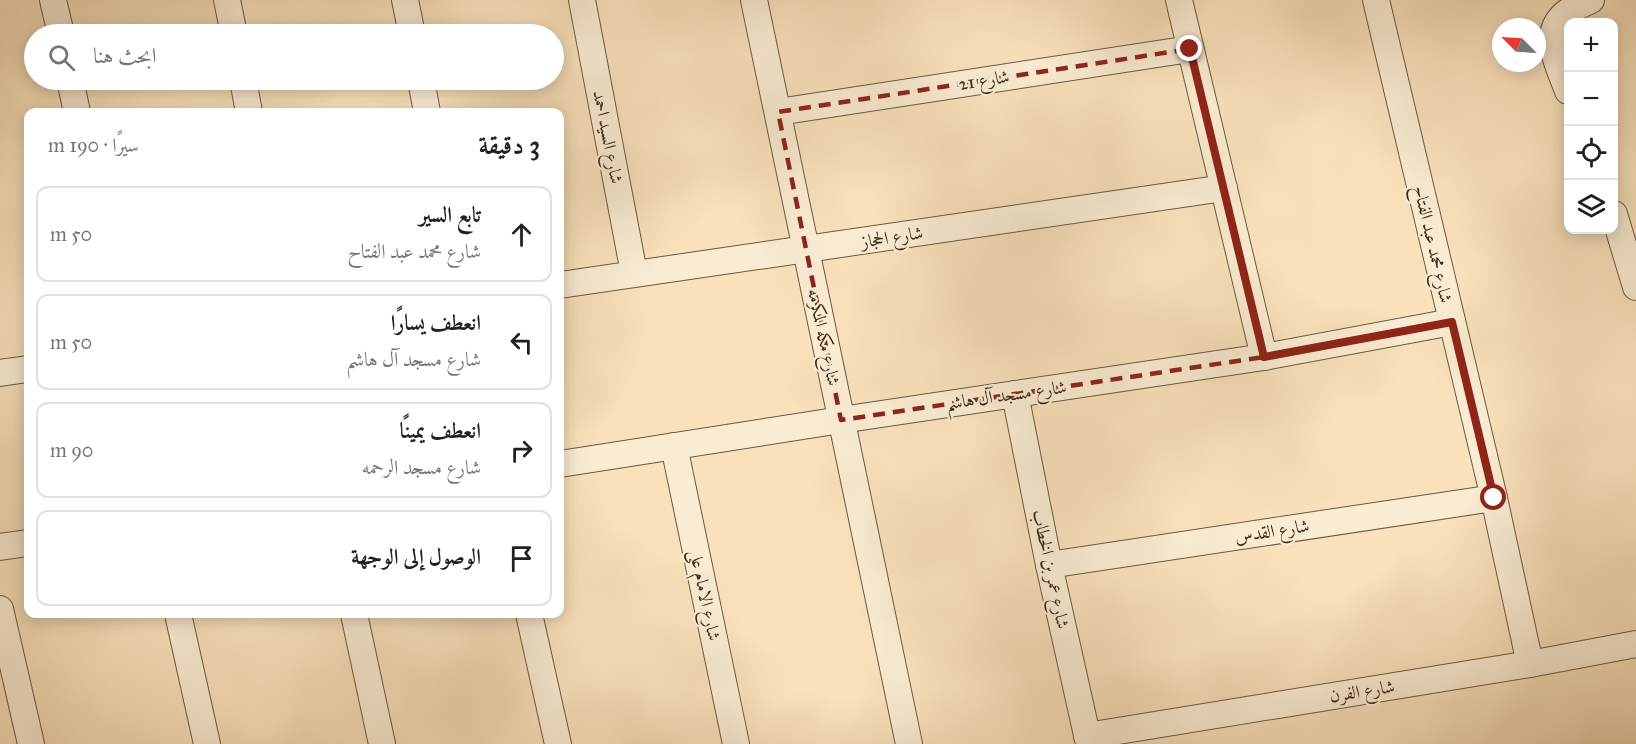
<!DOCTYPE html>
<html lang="ar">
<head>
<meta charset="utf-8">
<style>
  :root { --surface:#fff; --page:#f6f6f6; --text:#202124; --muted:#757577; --line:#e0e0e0 }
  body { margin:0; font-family:"IM FELL Great Primer",Amiri,serif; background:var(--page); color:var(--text); direction:rtl }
  .controls { position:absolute; right:18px; top:18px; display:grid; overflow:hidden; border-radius:12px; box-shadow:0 3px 15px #0003 }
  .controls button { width:54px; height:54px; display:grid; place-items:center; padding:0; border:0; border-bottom:2px solid var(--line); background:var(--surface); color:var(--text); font:30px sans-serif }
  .compass { position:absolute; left:1492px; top:18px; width:54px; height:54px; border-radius:50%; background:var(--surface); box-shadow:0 3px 15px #0003; rotate:294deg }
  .stop { position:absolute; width:18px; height:18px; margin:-14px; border:4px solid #8f2418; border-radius:50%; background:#fff }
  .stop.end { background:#8f2418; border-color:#fff; box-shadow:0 2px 6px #0008 }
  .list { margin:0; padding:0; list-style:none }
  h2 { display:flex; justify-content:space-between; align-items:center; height:78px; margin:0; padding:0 24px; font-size:26px }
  h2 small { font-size:20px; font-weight:400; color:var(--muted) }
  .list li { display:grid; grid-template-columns:39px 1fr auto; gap:18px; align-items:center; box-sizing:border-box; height:96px; margin:0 12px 12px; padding:0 12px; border:2px solid var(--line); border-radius:12px }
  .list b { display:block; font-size:22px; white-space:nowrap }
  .list p { margin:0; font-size:20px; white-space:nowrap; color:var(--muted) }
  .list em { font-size:20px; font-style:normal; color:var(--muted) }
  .icon { flex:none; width:33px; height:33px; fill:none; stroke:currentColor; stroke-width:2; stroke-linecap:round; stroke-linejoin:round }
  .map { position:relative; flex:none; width:1636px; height:744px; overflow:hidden; direction:ltr }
  .search { position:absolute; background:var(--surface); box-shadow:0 3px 15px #0003; left:24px; top:24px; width:540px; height:66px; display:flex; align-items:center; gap:15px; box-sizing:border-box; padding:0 21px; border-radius:33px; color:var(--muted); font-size:22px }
  .panel { position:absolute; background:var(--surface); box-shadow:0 3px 15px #0003; left:24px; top:108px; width:540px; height:510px; border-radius:12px; direction:rtl }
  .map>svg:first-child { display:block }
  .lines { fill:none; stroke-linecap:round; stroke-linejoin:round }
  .minor-casing { stroke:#6c5841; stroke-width:28 }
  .minor { stroke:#faecd3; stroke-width:26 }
  .route { stroke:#8f2418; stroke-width:8 }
  .marked { fill:none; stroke:#8f2418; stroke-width:4.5; stroke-dasharray:12 8; stroke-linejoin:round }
  .labels { text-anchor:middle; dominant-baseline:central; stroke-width:4.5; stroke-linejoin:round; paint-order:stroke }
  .street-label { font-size:18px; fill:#3e2a18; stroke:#faecd3 }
</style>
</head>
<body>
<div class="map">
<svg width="1636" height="744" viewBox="0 0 1636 744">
  <rect width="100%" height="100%" fill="#f8e1bb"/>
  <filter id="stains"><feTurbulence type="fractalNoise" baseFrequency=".00333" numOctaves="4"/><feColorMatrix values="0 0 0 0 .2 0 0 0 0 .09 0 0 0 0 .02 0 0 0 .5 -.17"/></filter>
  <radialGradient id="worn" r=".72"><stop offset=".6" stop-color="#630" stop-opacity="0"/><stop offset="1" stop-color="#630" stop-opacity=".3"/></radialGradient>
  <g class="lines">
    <!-- minor casing -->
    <g class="minor-casing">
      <g id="minor">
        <path d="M53,0L61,34"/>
        <path d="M227,0L234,34"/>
        <path d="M405,0L412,34"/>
        <path d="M582,0L634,273"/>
        <path d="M754,0L909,744"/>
        <path d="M1179,0L1264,357"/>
        <path d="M1376,0L1494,498L1530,664"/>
        <path d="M70,80L77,112"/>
        <path d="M243,80L249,112"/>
        <path d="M421,80L427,112"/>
        <path d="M1568,91C1559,66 1540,34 1566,13C1573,8 1583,4 1591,0"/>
        <path d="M778,112L1190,49"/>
        <path d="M1614,214L1636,287"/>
        <path d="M560,285L1224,188"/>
        <path d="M0,373L28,369"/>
        <path d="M1015,394L1049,565L1089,744"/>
        <path d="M674,446L736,744"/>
        <path d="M560,464L841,420L1264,357L1452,322"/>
        <path d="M0,547L28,543"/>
        <path d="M1049,565L1494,498"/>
        <path d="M0,609L31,744"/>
        <path d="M178,614L207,744"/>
        <path d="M354,614L382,744"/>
        <path d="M529,614L558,744"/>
        <path d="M1087,736L1530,664L1636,644"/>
      </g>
    </g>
    <!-- minor -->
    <use href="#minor" class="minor"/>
  </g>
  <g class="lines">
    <!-- route -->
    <path class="route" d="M1190,49L1264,357L1452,322L1494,498"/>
  </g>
  <!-- marked area -->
  <path class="marked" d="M1190,49L1264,357L841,420L778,112Z"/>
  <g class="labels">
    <!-- street labels -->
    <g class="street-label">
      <text transform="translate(984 80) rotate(-9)">شارع 21</text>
      <text transform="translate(608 137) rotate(79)">شارع السيد احمد</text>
      <text transform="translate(892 237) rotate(-9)">شارع الحجاز</text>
      <text transform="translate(1433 244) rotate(77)">شارع محمد عبد الفتاح</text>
      <text transform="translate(824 337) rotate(78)">شارع مكه المكرمه</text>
      <text transform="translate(1006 395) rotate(-8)">شارع مسجد آل هاشم</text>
      <text transform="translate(1272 531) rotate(-9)">شارع القدس</text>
      <text transform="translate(1051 569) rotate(78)">شارع عمر بن الخطاب</text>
      <text transform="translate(705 595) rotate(78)">شارع الامام على</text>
      <text transform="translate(1362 691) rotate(-9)">شارع الفرن</text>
    </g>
  </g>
  <rect width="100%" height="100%" filter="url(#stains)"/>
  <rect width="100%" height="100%" fill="url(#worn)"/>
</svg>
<div class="controls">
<button>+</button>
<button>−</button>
<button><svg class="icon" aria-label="locate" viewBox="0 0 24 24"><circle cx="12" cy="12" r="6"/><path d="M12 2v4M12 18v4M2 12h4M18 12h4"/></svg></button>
<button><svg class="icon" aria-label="layers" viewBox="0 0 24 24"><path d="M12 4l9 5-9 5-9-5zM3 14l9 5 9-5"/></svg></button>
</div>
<svg class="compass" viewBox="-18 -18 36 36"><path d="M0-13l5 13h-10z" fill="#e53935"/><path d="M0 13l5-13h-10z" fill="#757577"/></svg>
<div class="stop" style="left:1494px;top:498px"></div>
<div class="stop end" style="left:1190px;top:49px"></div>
<div class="search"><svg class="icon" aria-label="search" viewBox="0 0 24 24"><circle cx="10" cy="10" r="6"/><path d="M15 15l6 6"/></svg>ابحث هنا</div>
<section class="panel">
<h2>3 دقيقة<small>سيرًا · 190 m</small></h2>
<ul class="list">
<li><svg class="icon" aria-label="ahead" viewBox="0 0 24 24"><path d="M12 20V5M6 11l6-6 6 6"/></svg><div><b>تابع السير</b><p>شارع محمد عبد الفتاح</p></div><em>50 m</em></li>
<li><svg class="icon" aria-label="left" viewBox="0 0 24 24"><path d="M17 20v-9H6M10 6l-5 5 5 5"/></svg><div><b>انعطف يسارًا</b><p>شارع مسجد آل هاشم</p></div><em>50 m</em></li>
<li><svg class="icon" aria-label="right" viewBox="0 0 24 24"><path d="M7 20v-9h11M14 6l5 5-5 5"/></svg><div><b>انعطف يمينًا</b><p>شارع مسجد الرحمه</p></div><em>90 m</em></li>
<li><svg class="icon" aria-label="arrive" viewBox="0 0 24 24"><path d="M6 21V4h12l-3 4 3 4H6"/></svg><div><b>الوصول إلى الوجهة</b></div></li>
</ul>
</section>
</div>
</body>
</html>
